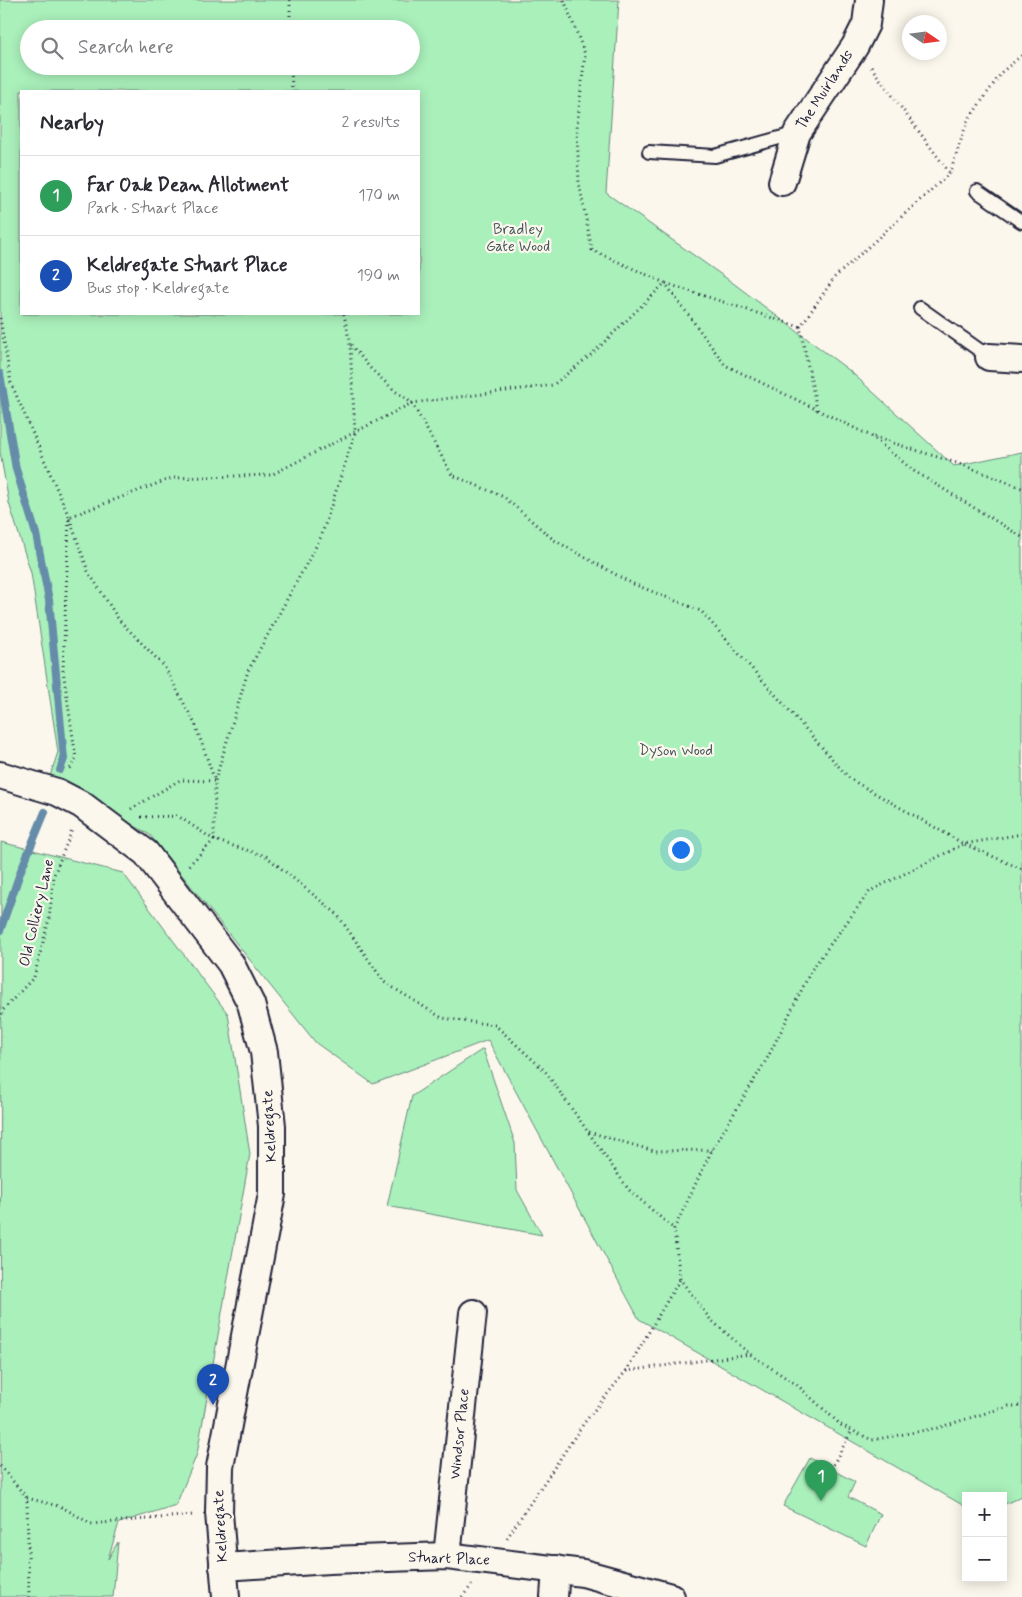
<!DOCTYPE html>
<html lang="en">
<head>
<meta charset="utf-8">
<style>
  :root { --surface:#fff; --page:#f7f7f7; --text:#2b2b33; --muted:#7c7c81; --line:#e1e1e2; --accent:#2563eb }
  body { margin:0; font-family:Mynerve,sans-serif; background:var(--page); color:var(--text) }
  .controls { position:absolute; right:15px; bottom:15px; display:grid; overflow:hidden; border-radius:0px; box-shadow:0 2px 12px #0003 }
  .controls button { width:45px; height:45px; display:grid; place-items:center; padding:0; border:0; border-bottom:1px solid var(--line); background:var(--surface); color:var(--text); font:25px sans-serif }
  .compass { position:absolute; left:902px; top:15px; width:45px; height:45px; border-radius:50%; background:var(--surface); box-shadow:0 2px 12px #0003; rotate:103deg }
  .you { position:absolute; left:680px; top:849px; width:18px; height:18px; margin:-12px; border:4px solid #fff; border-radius:50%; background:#1a73e8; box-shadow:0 0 0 8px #1a73e833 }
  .badge { display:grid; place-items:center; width:32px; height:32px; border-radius:50%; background:var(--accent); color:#fff; font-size:16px; font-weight:700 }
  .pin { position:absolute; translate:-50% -41px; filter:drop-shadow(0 1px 2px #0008) }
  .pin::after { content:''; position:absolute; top:26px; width:18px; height:15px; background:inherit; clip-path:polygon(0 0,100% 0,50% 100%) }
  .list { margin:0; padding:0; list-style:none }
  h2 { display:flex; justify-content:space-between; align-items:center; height:65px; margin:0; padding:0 20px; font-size:21px }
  h2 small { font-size:16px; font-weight:400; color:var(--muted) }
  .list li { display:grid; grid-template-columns:32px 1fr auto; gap:15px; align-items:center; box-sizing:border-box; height:80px; padding:0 20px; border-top:1px solid var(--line) }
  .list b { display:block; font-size:19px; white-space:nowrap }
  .list p { margin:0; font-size:16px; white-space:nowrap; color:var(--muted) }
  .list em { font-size:16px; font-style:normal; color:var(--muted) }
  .icon { flex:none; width:28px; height:28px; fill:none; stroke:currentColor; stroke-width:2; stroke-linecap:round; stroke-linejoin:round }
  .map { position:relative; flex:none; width:1022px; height:1597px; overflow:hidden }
  .search { position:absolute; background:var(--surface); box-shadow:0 2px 12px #0003; left:20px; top:20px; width:400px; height:55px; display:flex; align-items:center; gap:12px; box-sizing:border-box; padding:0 18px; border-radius:28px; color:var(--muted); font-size:19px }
  .panel { position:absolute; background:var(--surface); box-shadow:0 2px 12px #0003; left:20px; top:90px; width:400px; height:225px; border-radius:0px }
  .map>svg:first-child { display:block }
  .green { fill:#aaf0bb; stroke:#66897b; fill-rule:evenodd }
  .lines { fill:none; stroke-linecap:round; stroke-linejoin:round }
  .stream { stroke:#658ca9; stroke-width:8 }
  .service-casing { stroke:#22223b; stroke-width:16 }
  .minor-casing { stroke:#22223b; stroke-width:30 }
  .path { stroke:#22223b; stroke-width:3; stroke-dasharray:1 4; stroke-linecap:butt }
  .service { stroke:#fbf7ec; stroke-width:12 }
  .minor { stroke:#fbf7ec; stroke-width:26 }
  .labels { text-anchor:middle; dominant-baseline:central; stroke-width:4.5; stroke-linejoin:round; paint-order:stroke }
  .street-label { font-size:15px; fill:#22223b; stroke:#fbf7ec }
  .park-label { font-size:15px; fill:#44565b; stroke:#fbf7ec }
</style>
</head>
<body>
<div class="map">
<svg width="1022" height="1597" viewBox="0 0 1022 1597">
  <rect width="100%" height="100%" fill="#fbf7ec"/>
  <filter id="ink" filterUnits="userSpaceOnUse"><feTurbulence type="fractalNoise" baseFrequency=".02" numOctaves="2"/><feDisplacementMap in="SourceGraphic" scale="10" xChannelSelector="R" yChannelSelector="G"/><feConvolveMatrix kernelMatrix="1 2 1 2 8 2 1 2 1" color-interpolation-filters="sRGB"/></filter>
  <g filter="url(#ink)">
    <!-- green -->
    <g class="green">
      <path d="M0,0H619L606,193L733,283L850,371L954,466L1022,452V1496L1003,1505V1496H966V1507L639,1319L488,1040L373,1084L316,1043L150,835L50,776L58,752L31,573L9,503L0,452ZM29,29H411V66H29ZM21,91H419V314H21Z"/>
      <path d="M1,842L123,873L228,1014L250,1154L197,1454L176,1505L119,1523L108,1559L118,1542L113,1597H0Z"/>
      <path d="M483,1049L515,1143L517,1190L542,1235L387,1206L412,1096Z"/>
      <path d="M810,1458L855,1482L848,1497L881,1514L866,1546L783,1506Z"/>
    </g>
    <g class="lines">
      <!-- stream -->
      <g class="stream">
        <path d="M0,374L16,469L36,534L49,600L64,759L60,770"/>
        <path d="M0,931L21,870L45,812"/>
      </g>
      <!-- service casing -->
      <g class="service-casing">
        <g id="service">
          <path d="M649,152L715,156L797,133"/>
          <path d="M977,191L1022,222"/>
          <path d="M920,308L989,357"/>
        </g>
      </g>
      <!-- minor casing -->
      <g class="minor-casing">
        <g id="minor">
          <path d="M782,182L797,133L855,46L866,24L869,0"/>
          <path d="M989,357L1022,359"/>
          <path d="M0,775L57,792L82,805L146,853L231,964L251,1004L264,1052L272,1126V1194L220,1467L219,1513L226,1597"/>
          <path d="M447,1556L473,1313"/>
          <path d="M223,1567L329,1560L447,1556L583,1573L671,1597"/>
          <path d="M554,1597L556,1569"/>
        </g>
      </g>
      <!-- path -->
      <g class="path">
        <path d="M290,0V29"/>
        <path d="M564,0L585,54L577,127L579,183L592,250L665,283L725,365L871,436L914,471L1022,537"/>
        <path d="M291,66L292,91"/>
        <path d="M871,67L949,172"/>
        <path d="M344,314L350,345L355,433L321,537L248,671L215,781L214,840L266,856L337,914L384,982L442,1018L495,1025L545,1071L629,1190L674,1229"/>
        <path d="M0,318L11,383L69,517L63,670L76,758L70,769"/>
        <path d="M351,345L371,369L395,391L412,403L452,475L504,497L554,540L631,583L701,611L850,779L964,844L1022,869"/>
        <path d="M817,410L800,327L835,277L950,173L967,122L1002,72L1022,55"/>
        <path d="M874,437L963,465L1022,488"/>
        <path d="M131,809L180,780L215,781L195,724L164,666L119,620L88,571L69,517L172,478L271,475L412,403L553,385L592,354L665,283L800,327"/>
        <path d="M141,817L178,816L214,840L188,866"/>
        <path d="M1022,834L964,844L870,891L812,969L768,1057L712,1150L674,1229L680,1279L710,1319L750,1354L797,1385L841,1425L872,1440L937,1428L1009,1406H1022"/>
        <path d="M0,1019L3,1010L34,977L49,919L54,875L72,830"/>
        <path d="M589,1132L654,1151L712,1150"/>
        <path d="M626,1371L750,1354"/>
        <path d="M0,1466L27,1498L29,1597"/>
        <path d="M831,1469L852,1430"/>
        <path d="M27,1498L62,1507L91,1524L193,1515"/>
        <path d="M507,1538L584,1423L626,1371L680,1279"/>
        <path d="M462,1597L472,1585"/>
      </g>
      <!-- service -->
      <use href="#service" class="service"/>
      <!-- minor -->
      <use href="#minor" class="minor"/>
    </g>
  </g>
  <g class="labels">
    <!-- street labels -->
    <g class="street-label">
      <text transform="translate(825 90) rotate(-57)">The Muirlands</text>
      <text transform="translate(37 913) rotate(-77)">Old Colliery Lane</text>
      <text transform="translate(270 1126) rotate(-93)">Keldregate</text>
      <text transform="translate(460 1434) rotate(-84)">Windsor Place</text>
      <text transform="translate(221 1526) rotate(-93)">Keldregate</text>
      <text transform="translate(449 1559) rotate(2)">Stuart Place</text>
    </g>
    <!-- park labels -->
    <g class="park-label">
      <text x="518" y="230">Bradley<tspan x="518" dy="17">Gate Wood</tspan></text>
      <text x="676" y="751">Dyson Wood</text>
    </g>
  </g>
</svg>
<div class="controls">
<button>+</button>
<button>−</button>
</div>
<svg class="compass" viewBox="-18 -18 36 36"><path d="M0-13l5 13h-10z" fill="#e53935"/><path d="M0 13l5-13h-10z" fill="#7c7c81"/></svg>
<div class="you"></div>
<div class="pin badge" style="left:821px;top:1501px;background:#2e9e5b">1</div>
<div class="pin badge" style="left:213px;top:1405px;background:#1a4fb4">2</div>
<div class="search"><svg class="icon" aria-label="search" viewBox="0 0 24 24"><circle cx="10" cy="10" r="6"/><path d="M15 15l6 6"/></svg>Search here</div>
<section class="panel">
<h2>Nearby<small>2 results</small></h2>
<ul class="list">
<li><span class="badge" style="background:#2e9e5b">1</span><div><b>Far Oak Dean Allotment</b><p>Park · Stuart Place</p></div><em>170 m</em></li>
<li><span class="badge" style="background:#1a4fb4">2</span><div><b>Keldregate Stuart Place</b><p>Bus stop · Keldregate</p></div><em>190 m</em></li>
</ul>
</section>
</div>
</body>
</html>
